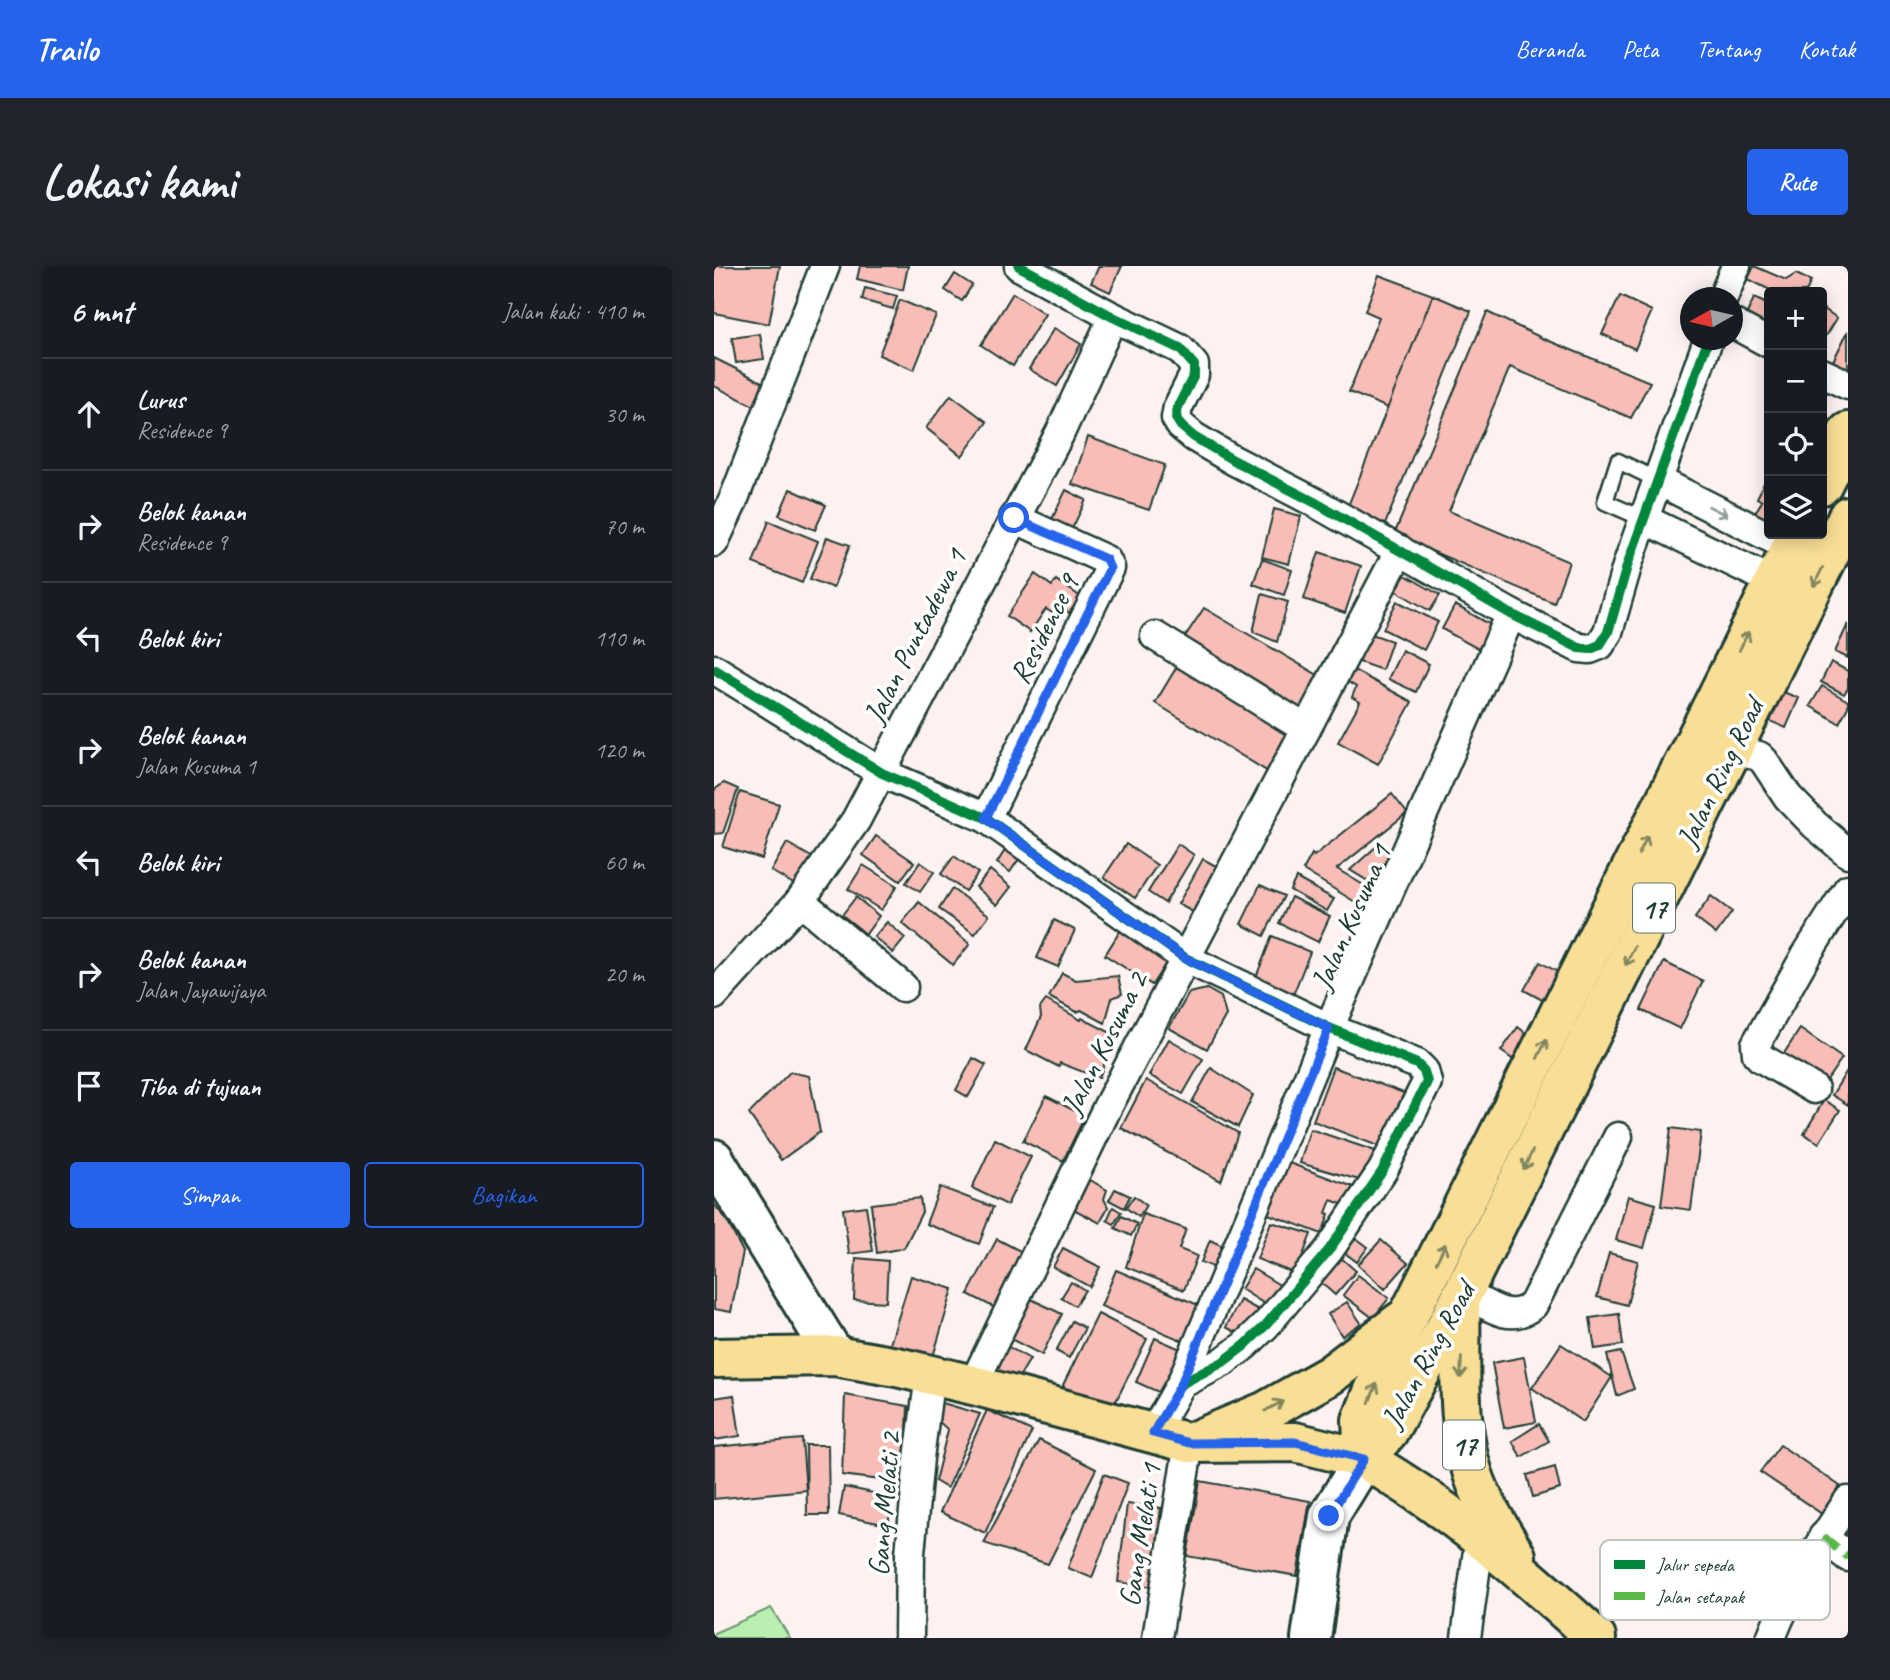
<!DOCTYPE html>
<html lang="id">
<head>
<meta charset="utf-8">
<style>
  :root { --surface:#171b24; --page:#20242c; --text:#f1f3f6; --muted:#9ea1a6; --line:#363941; --accent:#2563eb }
  body { margin:0; font-family:Caveat,sans-serif; background:var(--page); color:var(--text) }
  .controls { position:absolute; right:21px; top:21px; display:grid; overflow:hidden; border-radius:7px; box-shadow:0 4px 18px #0003 }
  .controls button { width:63px; height:63px; display:grid; place-items:center; padding:0; border:0; border-bottom:2px solid var(--line); background:var(--surface); color:var(--text); font:35px sans-serif }
  .compass { position:absolute; left:966px; top:21px; width:63px; height:63px; border-radius:50%; background:var(--surface); box-shadow:0 4px 18px #0003; rotate:262deg }
  .stop { position:absolute; width:21px; height:21px; margin:-16px; border:5px solid #2563eb; border-radius:50%; background:#fff }
  .stop.end { background:#2563eb; border-color:#fff; box-shadow:0 2px 7px #0008 }
  .list { margin:0; padding:0; list-style:none }
  h2 { display:flex; justify-content:space-between; align-items:center; height:91px; margin:0; padding:0 28px; font-size:30px }
  h2 small { font-size:23px; font-weight:400; color:var(--muted) }
  .list li { display:grid; grid-template-columns:46px 1fr auto; gap:21px; align-items:center; box-sizing:border-box; height:112px; padding:0 28px; border-top:2px solid var(--line) }
  .list b { display:block; font-size:26px; white-space:nowrap }
  .list p { margin:0; font-size:23px; white-space:nowrap; color:var(--muted) }
  .list em { font-size:23px; font-style:normal; color:var(--muted) }
  .actions { display:flex; gap:14px; padding:21px 28px }
  .actions a { flex:1; padding:16px 0; border:2px solid var(--accent); border-radius:7px; text-align:center; font-size:24px; color:var(--accent) }
  .actions .main { background:var(--accent); color:#fff }
  .icon { flex:none; width:38px; height:38px; fill:none; stroke:currentColor; stroke-width:2; stroke-linecap:round; stroke-linejoin:round }
  .map { position:relative; flex:none; width:1134px; height:1372px; overflow:hidden; border-radius:7px }
  header { display:flex; align-items:center; gap:42px; box-sizing:border-box; height:98px; padding:0 35px; background:var(--accent); color:#fff }
  header strong { font-size:33px }
  nav { display:flex; gap:38px; margin-inline-start:auto; font-size:24px }
  .intro { display:flex; align-items:center; justify-content:space-between; box-sizing:border-box; height:168px; padding:0 42px }
  h1 { margin:0; font-size:49px }
  .button { padding:18px 32px; border-radius:7px; background:var(--accent); color:#fff; font-size:24px; font-weight:700 }
  main { display:flex; gap:42px; padding:0 42px }
  aside { flex:1; background:var(--surface); border-radius:7px; box-shadow:0 4px 18px #0003 }
  .map>svg:first-child { display:block }
  .green { fill:#b9efb1; stroke:#6c9672; stroke-width:2 }
  .building { fill:#f9bdb7; stroke:#1f3d34; stroke-width:2 }
  .lines { fill:none; stroke-linecap:round; stroke-linejoin:round }
  .lane-casing { stroke:#1f3d34; stroke-width:19 }
  .street-casing { stroke:#1f3d34; stroke-width:33 }
  .secondary-casing { stroke:#1f3d34; stroke-width:44 }
  .primary-casing { stroke:#1f3d34; stroke-width:44 }
  .highway-casing { stroke:#1f3d34; stroke-width:44 }
  .lane { stroke:#fff; stroke-width:14 }
  .street { stroke:#fff; stroke-width:28 }
  .secondary { stroke:#fff; stroke-width:38 }
  .primary { stroke:#f9df96; stroke-width:38 }
  .highway { stroke:#f9df96; stroke-width:38 }
  .quiet { stroke:#58b947; stroke-width:9; stroke-dasharray:18 9; stroke-linecap:butt }
  .cycleway-casing { stroke:#fff; stroke-width:15 }
  .cycleway { stroke:#00873e; stroke-width:10 }
  .oneway { stroke:#8f9e9a }
  .oneway2 { stroke:#818660 }
  .route { stroke:#2563eb; stroke-width:9 }
  .labels { text-anchor:middle; dominant-baseline:central; stroke-width:7; stroke-linejoin:round; paint-order:stroke }
  .shield { fill:#fff; stroke:#627771; stroke-width:2 }
  .shield-label { font-size:28px; font-weight:bold; fill:#1f3d34 }
  .street-label { font-size:30px; fill:#1f3d34; stroke:#fff }
  .key { fill:#fff; stroke:#bcc5c2; stroke-width:2 }
  .key-label { font-size:19px; fill:#1f3d34 }
</style>
</head>
<body>
<header>
<strong>Trailo</strong>
<nav><a>Beranda</a><a>Peta</a><a>Tentang</a><a>Kontak</a></nav>
</header>
<div class="intro"><h1>Lokasi kami</h1><a class="button">Rute</a></div>
<main>
<aside>
<h2>6 mnt<small>Jalan kaki · 410 m</small></h2>
<ul class="list">
<li><svg class="icon" aria-label="ahead" viewBox="0 0 24 24"><path d="M12 20V5M6 11l6-6 6 6"/></svg><div><b>Lurus</b><p>Residence 9</p></div><em>30 m</em></li>
<li><svg class="icon" aria-label="right" viewBox="0 0 24 24"><path d="M7 20v-9h11M14 6l5 5-5 5"/></svg><div><b>Belok kanan</b><p>Residence 9</p></div><em>70 m</em></li>
<li><svg class="icon" aria-label="left" viewBox="0 0 24 24"><path d="M17 20v-9H6M10 6l-5 5 5 5"/></svg><div><b>Belok kiri</b></div><em>110 m</em></li>
<li><svg class="icon" aria-label="right" viewBox="0 0 24 24"><path d="M7 20v-9h11M14 6l5 5-5 5"/></svg><div><b>Belok kanan</b><p>Jalan Kusuma 1</p></div><em>120 m</em></li>
<li><svg class="icon" aria-label="left" viewBox="0 0 24 24"><path d="M17 20v-9H6M10 6l-5 5 5 5"/></svg><div><b>Belok kiri</b></div><em>60 m</em></li>
<li><svg class="icon" aria-label="right" viewBox="0 0 24 24"><path d="M7 20v-9h11M14 6l5 5-5 5"/></svg><div><b>Belok kanan</b><p>Jalan Jayawijaya</p></div><em>20 m</em></li>
<li><svg class="icon" aria-label="arrive" viewBox="0 0 24 24"><path d="M6 21V4h12l-3 4 3 4H6"/></svg><div><b>Tiba di tujuan</b></div></li>
</ul>
<div class="actions"><a class="main">Simpan</a><a>Bagikan</a></div>
</aside>
<div class="map">
<svg width="1134" height="1372" viewBox="0 0 1134 1372">
  <rect width="100%" height="100%" fill="#fef2f1"/>
  <filter id="ink" filterUnits="userSpaceOnUse"><feTurbulence type="fractalNoise" baseFrequency=".0143" numOctaves="2"/><feDisplacementMap in="SourceGraphic" scale="14" xChannelSelector="R" yChannelSelector="G"/><feConvolveMatrix kernelMatrix="1 2 1 2 8 2 1 2 1" color-interpolation-filters="sRGB"/></filter>
  <g filter="url(#ink)">
    <!-- green -->
    <path class="green" d="M57,1342L76,1372H0V1367Z"/>
    <!-- building -->
    <g class="building">
      <path d="M0,0H66L55,58L0,47Z"/>
      <path d="M146,0H194L189,24L143,13Z"/>
      <path d="M385,0H408L396,26L377,17Z"/>
      <path d="M1040,0L1072,14L1082,8L1097,15L1092,26H1060L1034,13Z"/>
      <path d="M241,8L258,19L248,35L231,24Z"/>
      <path d="M665,9L719,29L674,142L635,126L665,51L651,45Z"/>
      <path d="M151,22L183,30L179,43L148,34Z"/>
      <path d="M299,27L331,48L299,100L267,79Z"/>
      <path d="M719,29L757,45L670,261L632,245Z"/>
      <path d="M906,30L938,45L921,83L888,68Z"/>
      <path d="M1040,32L1055,39V59L1052,67L1029,56Z"/>
      <path d="M186,34L222,49L200,104L165,89Z"/>
      <path d="M1110,43L1123,52L1108,77V47Z"/>
      <path d="M773,46L828,72L936,116L917,152L796,101L735,245L855,296L840,337L680,269Z"/>
      <path d="M340,62L367,78L343,120L315,103Z"/>
      <path d="M1134,65V114L1114,105Z"/>
      <path d="M46,68L50,93L22,97L18,72Z"/>
      <path d="M0,92L54,119L44,142L0,120Z"/>
      <path d="M237,129L273,156L248,190L212,162Z"/>
      <path d="M374,171L451,199L435,244L358,218Z"/>
      <path d="M1055,207V268L1035,257L1048,235L1043,232Z"/>
      <path d="M76,223L112,239L101,264L65,249Z"/>
      <path d="M352,224L372,234L358,263L338,253Z"/>
      <path d="M560,243L587,250L575,298L548,291Z"/>
      <path d="M55,255L104,275L88,317L39,297Z"/>
      <path d="M113,271L136,279L119,322L96,313Z"/>
      <path d="M605,286L647,300L631,347L590,333Z"/>
      <path d="M548,293L578,304L570,329L539,318Z"/>
      <path d="M321,308L338,320L342,314L367,331L355,347L349,342L343,350L332,343L316,366L293,350Z"/>
      <path d="M691,309L726,329L716,345L682,325Z"/>
      <path d="M548,328L574,336L563,376L539,366Z"/>
      <path d="M683,335L724,356L710,384L669,363Z"/>
      <path d="M741,339L779,360L766,384L728,363Z"/>
      <path d="M490,342L607,411L588,448L468,375Z"/>
      <path d="M1134,358V392L1121,386Z"/>
      <path d="M646,364L678,375L668,404L636,393Z"/>
      <path d="M688,384L715,398L702,426L674,413Z"/>
      <path d="M1117,396L1134,405V422L1130,428L1107,416Z"/>
      <path d="M465,397L583,468L561,510L441,437Z"/>
      <path d="M636,402L698,436L664,498L624,476L646,436L638,431L642,421L629,413Z"/>
      <path d="M1108,420L1134,435V441L1125,457L1096,440Z"/>
      <path d="M1069,426L1085,432L1072,462L1056,455Z"/>
      <path d="M10,517L24,523L9,567L0,568V524Z"/>
      <path d="M26,526L65,538L48,593L9,581Z"/>
      <path d="M678,528L693,547L623,603L666,629L656,645L589,604L598,588L600,590Z"/>
      <path d="M162,570L200,596L186,615L149,589Z"/>
      <path d="M73,577L99,592L83,620L57,605Z"/>
      <path d="M412,578L443,599L421,632L390,611Z"/>
      <path d="M464,578L480,589L451,637L434,626Z"/>
      <path d="M664,579L685,590L667,623L636,604Z"/>
      <path d="M293,581L307,590L296,606L283,597Z"/>
      <path d="M240,590L264,607L251,625L227,608Z"/>
      <path d="M489,593L513,606L488,651L464,638Z"/>
      <path d="M206,596L220,606L206,626L192,617Z"/>
      <path d="M149,599L183,620L167,644L134,623Z"/>
      <path d="M276,604L297,621L283,639L262,621Z"/>
      <path d="M582,612L620,633L613,645L576,624Z"/>
      <path d="M546,619L570,630L550,670L527,658Z"/>
      <path d="M238,623L275,649L261,668L225,643Z"/>
      <path d="M997,630L1018,646L1002,668L981,652Z"/>
      <path d="M142,631L165,650L152,668L128,649Z"/>
      <path d="M577,631L616,650L604,676L565,657Z"/>
      <path d="M205,636L256,678L239,699L188,657Z"/>
      <path d="M340,654L361,664L344,701L323,692Z"/>
      <path d="M173,656L191,672L179,687L160,671Z"/>
      <path d="M408,662L455,692L438,719L391,689Z"/>
      <path d="M558,670L596,686L579,729L541,714Z"/>
      <path d="M826,696L854,712L839,740L810,724Z"/>
      <path d="M950,696L989,715L966,763L927,744Z"/>
      <path d="M348,707L362,714L404,710L408,728L398,732L391,757L367,744L363,746L335,731Z"/>
      <path d="M493,723L507,731L512,749L493,783L455,762L475,727Z"/>
      <path d="M332,734L367,754L368,752L401,769L385,812L346,797L345,801L312,784L327,751L326,742Z"/>
      <path d="M804,761L821,774L804,797L787,785Z"/>
      <path d="M1086,763L1128,792L1106,824L1065,795Z"/>
      <path d="M455,773L489,793L469,828L435,809Z"/>
      <path d="M259,792L272,799L254,831L242,824Z"/>
      <path d="M619,801L690,827L669,882L599,855Z"/>
      <path d="M497,802L539,829L524,861L478,836Z"/>
      <path d="M1134,803V839L1118,829Z"/>
      <path d="M76,806L95,810L106,866L67,894L35,848Z"/>
      <path d="M432,814L524,867L507,915L407,862Z"/>
      <path d="M332,830L371,850L349,895L309,875Z"/>
      <path d="M1110,834L1126,844L1105,877L1090,868Z"/>
      <path d="M957,862L987,866L977,944L947,940Z"/>
      <path d="M596,863L667,887L659,918L586,897Z"/>
      <path d="M281,873L317,891L293,939L258,922Z"/>
      <path d="M567,894L645,923L638,942L617,934L612,947L615,948L608,968L549,946Z"/>
      <path d="M368,909L393,924L390,933L394,941L386,957L352,939Z"/>
      <path d="M226,921L279,941L265,978L212,958Z"/>
      <path d="M401,923L416,930L410,942L395,934Z"/>
      <path d="M420,930L432,939L425,951L412,942Z"/>
      <path d="M914,930L942,938L930,982L902,974Z"/>
      <path d="M206,932L208,946L190,982L163,987L157,938Z"/>
      <path d="M0,938L13,955L29,986L17,1046L0,1043Z"/>
      <path d="M152,940L159,985L135,988L129,943Z"/>
      <path d="M399,941L407,946L400,958L393,954Z"/>
      <path d="M429,948L472,963L465,983L483,990L470,1024L412,1001Z"/>
      <path d="M407,950L423,958L417,970L401,962Z"/>
      <path d="M557,956L597,968L582,1008L543,993Z"/>
      <path d="M638,969L654,981L643,996L627,984Z"/>
      <path d="M283,973L310,987L281,1042L254,1028Z"/>
      <path d="M496,974L513,982L504,1003L487,996Z"/>
      <path d="M667,974L694,997L671,1023L644,999Z"/>
      <path d="M349,982L386,1001L376,1021L339,1001Z"/>
      <path d="M895,987L924,995L913,1039L883,1031Z"/>
      <path d="M625,990L642,1005L621,1029L604,1014Z"/>
      <path d="M142,992L174,995L172,1036L140,1034Z"/>
      <path d="M539,1003L569,1021L557,1042L527,1023Z"/>
      <path d="M402,1004L489,1041L474,1077L387,1040Z"/>
      <path d="M644,1009L675,1032L659,1052L629,1029Z"/>
      <path d="M197,1010L239,1023L216,1101L173,1088Z"/>
      <path d="M357,1016L371,1024L361,1040L347,1032Z"/>
      <path d="M309,1029L348,1048L328,1089L289,1069Z"/>
      <path d="M526,1034L550,1047L536,1074L512,1061Z"/>
      <path d="M633,1036L647,1057L628,1070L614,1048Z"/>
      <path d="M384,1048L433,1073L398,1143L356,1129L349,1119Z"/>
      <path d="M905,1048L909,1079L881,1083L876,1052Z"/>
      <path d="M358,1055L371,1062L355,1092L342,1085Z"/>
      <path d="M441,1072L471,1085L451,1129L422,1116Z"/>
      <path d="M847,1078L898,1111L869,1156L818,1122Z"/>
      <path d="M291,1079L316,1093L298,1123L273,1109Z"/>
      <path d="M907,1086L920,1123L903,1130L893,1089Z"/>
      <path d="M810,1091L822,1156L790,1162L778,1097Z"/>
      <path d="M20,1129L26,1170L0,1174V1132Z"/>
      <path d="M131,1129L194,1140L191,1217L128,1209Z"/>
      <path d="M225,1136L266,1148L233,1222L221,1215L234,1164L222,1153Z"/>
      <path d="M273,1144L318,1165L271,1267L226,1246Z"/>
      <path d="M825,1158L835,1175L807,1191L798,1175Z"/>
      <path d="M88,1173L92,1224L0,1233V1181Z"/>
      <path d="M325,1174L382,1203L334,1298L270,1277Z"/>
      <path d="M92,1179H114L115,1249H93Z"/>
      <path d="M1066,1179L1126,1220L1108,1248L1046,1206Z"/>
      <path d="M841,1201L846,1223L819,1231L813,1209Z"/>
      <path d="M390,1208L414,1217L378,1312L354,1302Z"/>
      <path d="M486,1215L596,1235L583,1310L473,1290Z"/>
      <path d="M130,1221L179,1231L174,1259L125,1249Z"/>
      <path d="M413,1238L447,1242L438,1321L404,1316Z"/>
    </g>
    <g class="lines">
      <!-- lane casing -->
      <g class="lane-casing">
        <path id="lane" d="M930,253L891,236L904,195L943,214"/>
      </g>
      <!-- street casing -->
      <g class="street-casing">
        <g id="street">
          <path d="M305,0L399,51L466,83L480,99V109L464,141L462,152L467,160L480,171L519,194L602,237L797,348L865,382L876,383L886,379L894,366L914,297L994,74"/>
          <path d="M1009,32L1022,0"/>
          <path d="M1018,57L1055,77"/>
          <path d="M1108,107L1134,119"/>
          <path d="M943,214L1077,282"/>
          <path d="M930,253L1060,316"/>
          <path d="M0,276L19,235L111,0"/>
          <path d="M441,370L592,463"/>
          <path d="M0,403L168,507L272,552L471,692L615,762L703,798L710,805L713,816L669,904L615,984L552,1059L530,1080L509,1096L467,1118"/>
          <path d="M1018,484L1045,490L1050,495L1074,531L1101,559L1134,587"/>
          <path d="M272,552L396,302L392,294L300,252"/>
          <path d="M86,635L189,721"/>
          <path d="M0,729L86,635L142,554L346,167L399,51"/>
          <path d="M1100,823L1047,792L1043,788L1042,778L1091,691L1134,623"/>
          <path d="M749,1026C772,1038 796,1059 819,1039L904,871"/>
          <path d="M259,1119L393,842L686,284"/>
          <path d="M439,1167L467,1118L615,762L797,348"/>
          <path d="M1109,1271L1134,1291"/>
          <path d="M195,1372L196,1287L205,1192L216,1109"/>
          <path d="M443,1372L475,1177"/>
          <path d="M752,1372L766,1270"/>
          <path d="M1057,1372C1076,1322 1105,1279 1134,1235"/>
        </g>
      </g>
      <!-- secondary casing -->
      <g class="secondary-casing">
        <g id="secondary">
          <path d="M0,893L121,1090"/>
          <path d="M597,1372L615,1250L650,1193"/>
        </g>
      </g>
      <!-- primary casing -->
      <g class="primary-casing">
        <path id="primary" d="M0,1092L121,1090L183,1101L259,1119L475,1177L581,1176L650,1193"/>
      </g>
      <!-- highway casing -->
      <g class="highway-casing">
        <g id="highway">
          <path d="M1108,219L1134,166"/>
          <path d="M746,1037C748,1094 741,1153 759,1208C768,1236 787,1264 802,1290"/>
          <path d="M475,1177L552,1145L616,1109L687,1055"/>
          <path d="M650,1193L674,1166L731,1063L1134,250"/>
          <path d="M650,1193L648,1154L671,1097L1084,268"/>
          <path d="M650,1193C736,1242 809,1306 882,1372"/>
        </g>
      </g>
      <!-- lane -->
      <use href="#lane" class="lane"/>
      <!-- street -->
      <use href="#street" class="street"/>
      <!-- secondary -->
      <use href="#secondary" class="secondary"/>
      <!-- primary -->
      <use href="#primary" class="primary"/>
      <!-- highway -->
      <use href="#highway" class="highway"/>
      <!-- quiet -->
      <path class="quiet" d="M1109,1271L1134,1291"/>
      <!-- cycleway casing -->
      <g class="cycleway-casing">
        <g id="cycleway">
          <path d="M305,0L399,51L466,83L480,99V109L464,141L462,152L467,160L480,171L519,194L602,237L797,348L865,382L876,383L886,379L894,366L914,297L994,74"/>
          <path d="M0,403L168,507L272,552L471,692L615,762L703,798L710,805L713,816L669,904L615,984L552,1059L530,1080L509,1096L467,1118"/>
        </g>
      </g>
      <!-- cycleway -->
      <use href="#cycleway" class="cycleway"/>
    </g>
    <!-- one-way arrows -->
    <defs><path id="oneway-shaft" d="M-6 0H5M1.5-3L5.5 0L1.5 3" fill="none" stroke-width="1.6" stroke-linecap="round" stroke-linejoin="round" transform="scale(1.75)"/></defs>
    <use class="oneway" href="#oneway-shaft" transform="translate(1004 245) rotate(27)"/>
    <g class="oneway2">
      <use href="#oneway-shaft" transform="translate(1104 311) rotate(116)"/>
      <use href="#oneway-shaft" transform="translate(1030 375) rotate(-64)"/>
      <use href="#oneway-shaft" transform="translate(929 579) rotate(-64)"/>
      <use href="#oneway-shaft" transform="translate(916 690) rotate(116)"/>
      <use href="#oneway-shaft" transform="translate(828 783) rotate(-64)"/>
      <use href="#oneway-shaft" transform="translate(814 894) rotate(116)"/>
      <use href="#oneway-shaft" transform="translate(727 987) rotate(-64)"/>
      <use href="#oneway-shaft" transform="translate(747 1102) rotate(92)"/>
      <use href="#oneway-shaft" transform="translate(659 1127) rotate(-68)"/>
      <use href="#oneway-shaft" transform="translate(560 1140) rotate(-28)"/>
    </g>
  </g>
  <g class="lines" filter="url(#ink)">
    <!-- route -->
    <path class="route" d="M300,252L392,293L396,302L272,552L471,692L615,762L467,1118L439,1167L475,1177L581,1176L650,1193L615,1250"/>
  </g>
  <g class="labels">
    <!-- shield labels -->
    <g class="shield">
      <rect x="919" y="617.5" width="42" height="49" rx="5"/>
      <rect x="729" y="1154.5" width="42" height="49" rx="5"/>
    </g>
    <g class="shield-label">
      <text x="940" y="642">17</text>
      <text x="750" y="1179">17</text>
    </g>
    <!-- street labels -->
    <g class="street-label">
      <text transform="translate(330 363) rotate(-63)">Residence 9</text>
      <text transform="translate(201 370) rotate(-63)">Jalan Puntadewa 1</text>
      <text transform="translate(1006 507) rotate(-64)">Jalan Ring Road</text>
      <text transform="translate(637 651) rotate(-66)">Jalan Kusuma 1</text>
      <text transform="translate(390 777) rotate(-63)">Jalan Kusuma 2</text>
      <text transform="translate(714 1089) rotate(-61)">Jalan Ring Road</text>
      <text transform="translate(170 1238) rotate(-85)">Gang Melati 2</text>
      <text transform="translate(426 1269) rotate(-81)">Gang Melati 1</text>
    </g>
  </g>
  <!-- legend -->
  <rect x="886" y="1274" width="230" height="80" rx="10" class="key"/>
  <rect x="900" y="1294" width="31" height="9" fill="#00873e"/>
  <rect x="900" y="1326" width="31" height="8" fill="#58b947"/>
  <g class="key-label">
    <text x="943" y="1305">Jalur sepeda</text>
    <text x="943" y="1337">Jalan setapak</text>
  </g>
</svg>
<div class="controls">
<button>+</button>
<button>−</button>
<button><svg class="icon" aria-label="locate" viewBox="0 0 24 24"><circle cx="12" cy="12" r="6"/><path d="M12 2v4M12 18v4M2 12h4M18 12h4"/></svg></button>
<button><svg class="icon" aria-label="layers" viewBox="0 0 24 24"><path d="M12 4l9 5-9 5-9-5zM3 14l9 5 9-5"/></svg></button>
</div>
<svg class="compass" viewBox="-18 -18 36 36"><path d="M0-13l5 13h-10z" fill="#e53935"/><path d="M0 13l5-13h-10z" fill="#9ea1a6"/></svg>
<div class="stop" style="left:300px;top:252px"></div>
<div class="stop end" style="left:615px;top:1250px"></div>
</div>
</main>
</body>
</html>
